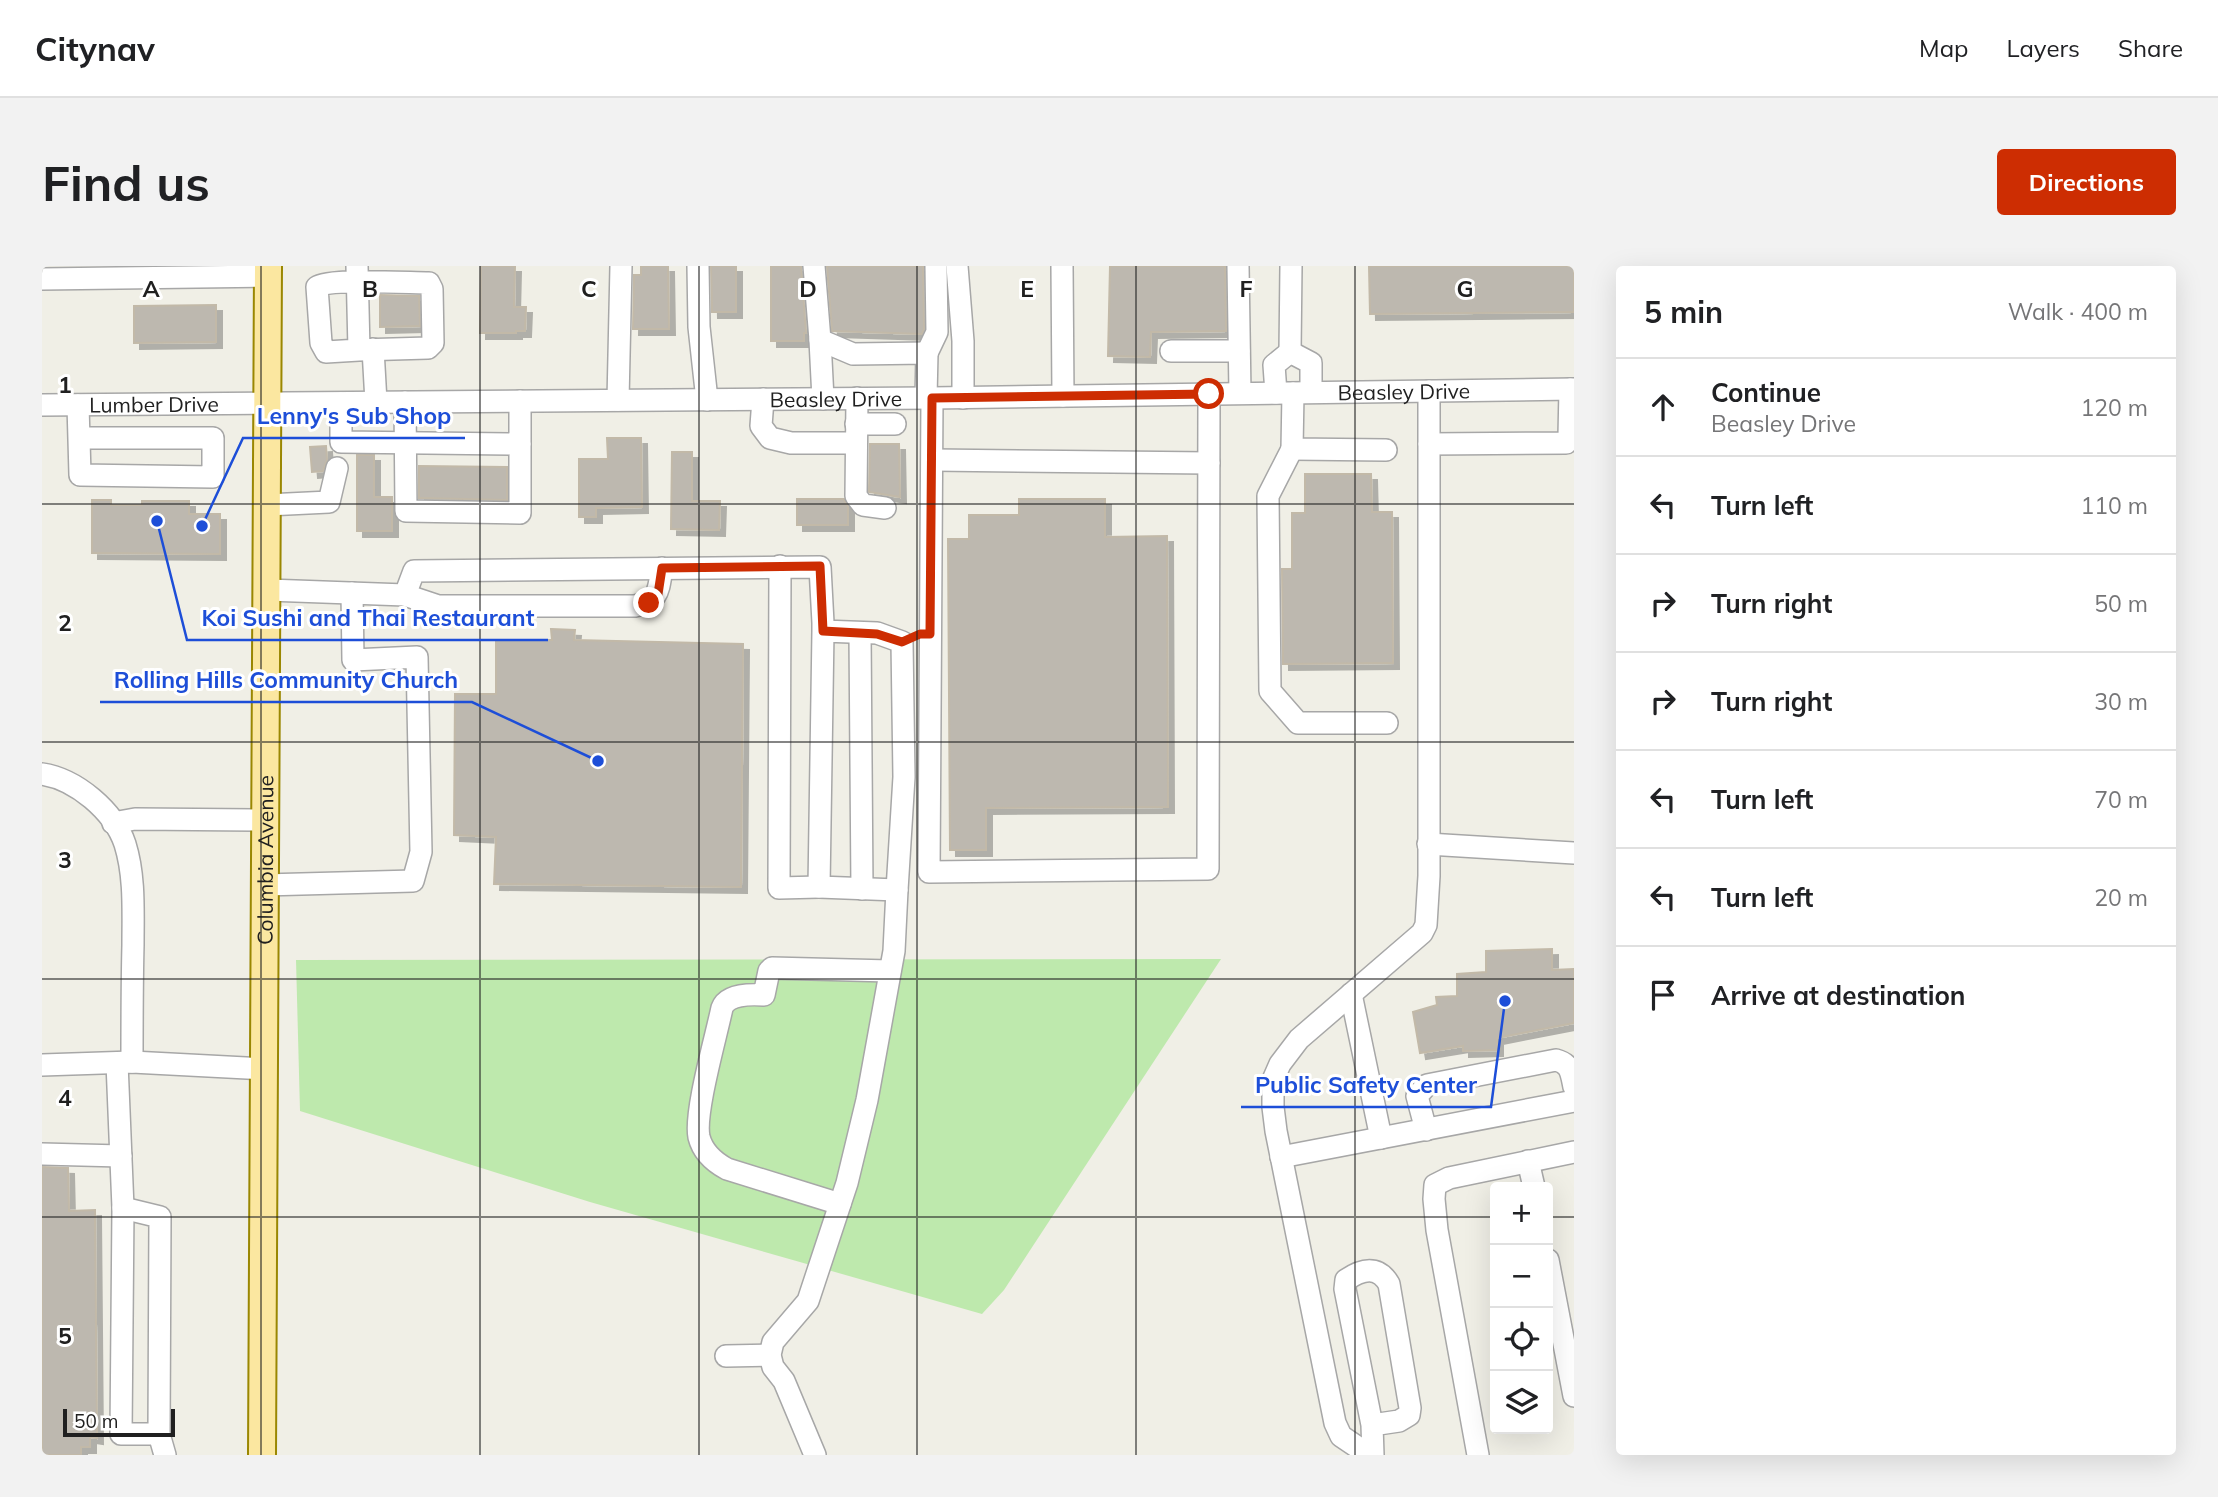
<!DOCTYPE html>
<html lang="en">
<head>
<meta charset="utf-8">
<style>
  :root { --surface:#fff; --page:#f2f2f2; --text:#202124; --muted:#757577; --line:#e0e0e0; --accent:#cd2d02 }
  body { margin:0; font-family:Mulish,sans-serif; background:var(--page); color:var(--text) }
  .controls { position:absolute; right:21px; bottom:21px; display:grid; overflow:hidden; border-radius:7px; box-shadow:0 7px 28px #0002 }
  .controls button { width:63px; height:63px; display:grid; place-items:center; padding:0; border:0; border-bottom:2px solid var(--line); background:var(--surface); color:var(--text); font:35px sans-serif }
  .scale { position:absolute; left:21px; bottom:18px; width:112px; box-sizing:border-box; padding-left:7px; border:4px solid #202020; border-top:0; font-size:19px; line-height:24px; white-space:nowrap; color:#202020; -webkit-text-stroke:5px #fff; paint-order:stroke }
  .stop { position:absolute; width:21px; height:21px; margin:-16px; border:5px solid #cd2d02; border-radius:50%; background:#fff }
  .stop.end { background:#cd2d02; border-color:#fff; box-shadow:0 2px 7px #0008 }
  .list { margin:0; padding:0; list-style:none }
  h2 { display:flex; justify-content:space-between; align-items:center; height:91px; margin:0; padding:0 28px; font-size:30px }
  h2 small { font-size:23px; font-weight:400; color:var(--muted) }
  .list li { display:grid; grid-template-columns:46px 1fr auto; gap:21px; align-items:center; box-sizing:border-box; height:98px; padding:0 28px; border-top:2px solid var(--line) }
  .list b { display:block; font-size:26px; white-space:nowrap }
  .list p { margin:0; font-size:23px; white-space:nowrap; color:var(--muted) }
  .list em { font-size:23px; font-style:normal; color:var(--muted) }
  .icon { flex:none; width:38px; height:38px; fill:none; stroke:currentColor; stroke-width:2; stroke-linecap:round; stroke-linejoin:round }
  .map { position:relative; flex:none; width:1532px; height:1189px; overflow:hidden; border-radius:7px }
  header { display:flex; align-items:center; gap:42px; box-sizing:border-box; height:98px; padding:0 35px; background:var(--surface); border-bottom:2px solid var(--line) }
  header strong { font-size:33px }
  nav { display:flex; gap:38px; margin-inline-start:auto; font-size:24px }
  .intro { display:flex; align-items:center; justify-content:space-between; box-sizing:border-box; height:168px; padding:0 42px }
  h1 { margin:0; font-size:49px }
  .button { padding:18px 32px; border-radius:7px; background:var(--accent); color:#fff; font-size:24px; font-weight:700 }
  main { display:flex; gap:42px; padding:0 42px }
  aside { flex:1; background:var(--surface); border-radius:7px; box-shadow:0 7px 28px #0002 }
  .map>svg:first-child { display:block }
  .grass { fill:#bee9ad }
  .building { fill:#bdb8af; stroke:#c2b9a8; stroke-width:2; filter:url(#shadow) }
  .lines { fill:none; stroke-linecap:round; stroke-linejoin:round }
  .minor-casing { stroke:#a7a7a7; stroke-width:24 }
  .major-casing { stroke:#9a8702; stroke-width:30 }
  .minor { stroke:#fff; stroke-width:21 }
  .major { stroke:#fbe7a0; stroke-width:26 }
  .route { stroke:#cd2d02; stroke-width:9 }
  .grid { fill:none; stroke:#202020; stroke-width:2; stroke-opacity:0.55 }
  .labels { text-anchor:middle; dominant-baseline:central; stroke-width:6; stroke-linejoin:round; paint-order:stroke }
  .street-label { font-size:21px; fill:#202020; stroke:#fff }
  .grid-label { font-size:23px; text-anchor:middle; font-weight:bold; fill:#202020; stroke:#fff; stroke-width:6; stroke-linejoin:round; paint-order:stroke }
  .leader { fill:none; stroke:#1d4ed8; stroke-width:2.5 }
  .callout-dot { fill:#1d4ed8; stroke:#fff; stroke-width:2.5 }
  .callout-label { font-size:23px; text-anchor:middle; font-weight:bold; fill:#1d4ed8; stroke:#fff; stroke-width:6; stroke-linejoin:round; paint-order:stroke }
</style>
</head>
<body>
<header>
<strong>Citynav</strong>
<nav><a>Map</a><a>Layers</a><a>Share</a></nav>
</header>
<div class="intro"><h1>Find us</h1><a class="button">Directions</a></div>
<main>
<div class="map">
<svg width="1532" height="1189" viewBox="0 0 1532 1189">
  <defs>
    <filter id="shadow"><feDropShadow dx="6" dy="6" stdDeviation="0" flood-color="#0004"/></filter>
  </defs>
  <rect width="100%" height="100%" fill="#f0efe6"/>
  <!-- grass -->
  <path class="grass" d="M1179,693L962,1024L940,1048L548,936L258,845L254,694Z"/>
  <!-- building -->
  <g class="building">
    <path d="M439,0H473L472,41H484L483,65H474V67H438Z"/>
    <path d="M599,0H626L627,63H591L592,9H599Z"/>
    <path d="M669,0H694V46H670Z"/>
    <path d="M729,0H759L764,67H762V75H729Z"/>
    <path d="M785,0H881L882,63L880,68L790,65Z"/>
    <path d="M1068,0H1183L1184,65L1109,66L1108,91L1066,90Z"/>
    <path d="M1327,0H1532V46L1328,48Z"/>
    <path d="M338,29L377,30L378,60L338,61Z"/>
    <path d="M174,39V76L92,77V40Z"/>
    <path d="M565,172H599L600,241L554,242V251H537V193H566Z"/>
    <path d="M828,178H857L858,231L827,226Z"/>
    <path d="M284,180L285,194L281,205L270,206L268,181Z"/>
    <path d="M630,186H650V235H678L677,264L629,263Z"/>
    <path d="M315,189H332V231H350V265H315Z"/>
    <path d="M377,200L465,201V234L377,232Z"/>
    <path d="M1263,208H1329L1330,246H1350L1351,397L1241,398L1240,303H1250V247H1263Z"/>
    <path d="M755,233H802L806,241V259H755Z"/>
    <path d="M977,233H1063V271L1125,270L1126,541L944,542V584H908L906,273H927V249H977Z"/>
    <path d="M50,234H69V239H100V235H147V248H178V288L50,287Z"/>
    <path d="M509,363L533,364L532,374L701,378L699,621L452,618L454,571L412,569L413,428H454V374H510Z"/>
    <path d="M1510,683V704L1532,703V757L1455,772V784L1421,785V780L1378,787L1371,746L1395,739L1394,731L1415,730V708L1444,706V685Z"/>
    <path d="M0,901L26,902L27,945L53,944L55,1172L48,1171V1181H39V1189H0Z"/>
  </g>
  <g class="lines">
    <!-- minor casing -->
    <g class="minor-casing">
      <g id="minor">
        <path d="M315,0L317,84L386,82L391,77L390,23L387,17C367,17 287,12 275,21L279,77L284,86L317,84"/>
        <path d="M656,0L657,61L665,134"/>
        <path d="M772,0L778,74L811,88L885,87L884,132"/>
        <path d="M915,0L921,75V132"/>
        <path d="M1020,0L1021,130"/>
        <path d="M1196,0L1198,127"/>
        <path d="M0,13L225,10"/>
        <path d="M778,74L781,133"/>
        <path d="M331,83L334,136"/>
        <path d="M1129,85H1197"/>
        <path d="M1248,86L1249,0"/>
        <path d="M885,87L895,66L894,0"/>
        <path d="M1234,127L1232,99L1248,86L1269,97V126"/>
        <path d="M1251,127L1250,183L1344,184"/>
        <path d="M815,132L814,230L821,239L843,242"/>
        <path d="M890,132L887,606L1166,603L1167,128"/>
        <path d="M721,133L719,160L728,172L749,177H814"/>
        <path d="M576,134L579,0"/>
        <path d="M363,136L364,245L478,247V135"/>
        <path d="M299,137V176L478,178"/>
        <path id="s1" d="M0,139L890,132L1532,123"/>
        <path d="M36,139L38,209L171,211V172H37"/>
        <path d="M814,158H853"/>
        <path d="M1387,178L1524,177L1527,170L1528,123"/>
        <path d="M1250,183L1226,230L1228,425L1256,457H1345"/>
        <path d="M891,194L1167,197"/>
        <path d="M225,239L287,236L295,202"/>
        <path d="M738,300L737,622L777,621"/>
        <path d="M226,324L363,329L372,305L778,301L781,357V365L777,621L855,624L862,511L860,376L835,367L781,365"/>
        <path d="M363,329L396,340H593C618,334 616,325 620,302"/>
        <path d="M818,367L820,623"/>
        <path d="M0,508C34,513 72,545 83,578C93,610 91,645 91,679C90,718 90,757 90,796"/>
        <path d="M71,557L93,553L223,554"/>
        <path d="M1386,578L1532,587"/>
        <path d="M222,619L371,615L379,586L375,391L311,394L310,327"/>
        <path d="M1309,728L1339,872"/>
        <path d="M75,797L81,942L79,1168H117"/>
        <path d="M0,799L90,796L223,803"/>
        <path d="M1384,864L1375,830L1385,819L1514,794C1529,798 1529,807 1532,821"/>
        <path d="M0,888L79,890"/>
        <path d="M1239,891L1532,835"/>
        <path d="M1486,895L1492,921"/>
        <path d="M798,938L685,903C672,896 661,887 657,871C652,847 674,771 680,742C685,728 708,728 722,729L727,705L730,702L848,705"/>
        <path d="M81,942L118,951L117,1168L123,1189"/>
        <path d="M1506,994L1532,1130"/>
        <path d="M684,1090L728,1089"/>
        <path d="M1330,1159L1357,1155L1367,1149L1368,1142L1347,1018C1336,999 1320,1003 1304,1014L1303,1023L1330,1159L1331,1189"/>
        <path d="M773,1189L742,1115L731,1101L728,1089L731,1076L766,1035L805,917L825,834L852,685L855,624"/>
        <path d="M1327,1189L1299,1170L1293,1157L1234,865L1231,841V814L1238,798L1257,773L1380,667L1384,659L1387,610V125"/>
        <path d="M1436,1189L1395,964L1392,933L1393,919L1407,912L1532,886"/>
      </g>
    </g>
    <!-- major casing -->
    <g class="major-casing">
      <g id="major">
        <path id="s2" d="M220,1189L226,0"/>
      </g>
    </g>
    <!-- minor -->
    <use href="#minor" class="minor"/>
    <!-- major -->
    <use href="#major" class="major"/>
  </g>
  <g class="lines">
    <!-- route -->
    <path class="route" d="M607,337L616,328L620,302L778,300L781,365L835,368L860,376L878,368H888L890,132L1167,128"/>
  </g>
  <!-- grid -->
  <path class="grid" d="M219,0V1189M438,0V1189M657,0V1189M875,0V1189M1094,0V1189M1313,0V1189M0,238H1532M0,476H1532M0,713H1532M0,951H1453M1506,951H1532"/>
  <g class="labels">
    <!-- street labels -->
    <g class="street-label">
      <text stroke="none"><textPath href="#s1" startOffset="1362">Beasley Drive</textPath></text>
      <text stroke="none"><textPath href="#s1" startOffset="794">Beasley Drive</textPath></text>
      <text stroke="none"><textPath href="#s1" startOffset="112">Lumber Drive</textPath></text>
      <text stroke="none"><textPath href="#s2" startOffset="595">Columbia Avenue</textPath></text>
    </g>
  </g>
  <g class="grid-label">
    <text x="109" y="31">A</text>
    <text x="328" y="31">B</text>
    <text x="547" y="31">C</text>
    <text x="766" y="31">D</text>
    <text x="985" y="31">E</text>
    <text x="1204" y="31">F</text>
    <text x="1423" y="31">G</text>
    <text x="23" y="127">1</text>
    <text x="23" y="365">2</text>
    <text x="23" y="602">3</text>
    <text x="23" y="840">4</text>
    <text x="23" y="1078">5</text>
  </g>
  <!-- callouts -->
  <path class="leader" d="M160 260L201 172H423M115 255L145 374H506M556 495L430 436H58M1463 735L1449 841H1199"/>
  <g class="callout-dot">
    <circle cx="160" cy="260" r="7"/>
    <circle cx="115" cy="255" r="7"/>
    <circle cx="556" cy="495" r="7"/>
    <circle cx="1463" cy="735" r="7"/>
  </g>
  <g class="callout-label">
    <text x="312" y="158">Lenny's Sub Shop</text>
    <text x="326" y="360">Koi Sushi and Thai Restaurant</text>
    <text x="244" y="422">Rolling Hills Community Church</text>
    <text x="1324" y="827">Public Safety Center</text>
  </g>
</svg>
<div class="controls">
<button>+</button>
<button>−</button>
<button><svg class="icon" aria-label="locate" viewBox="0 0 24 24"><circle cx="12" cy="12" r="6"/><path d="M12 2v4M12 18v4M2 12h4M18 12h4"/></svg></button>
<button><svg class="icon" aria-label="layers" viewBox="0 0 24 24"><path d="M12 4l9 5-9 5-9-5zM3 14l9 5 9-5"/></svg></button>
</div>
<div class="scale">50 m</div>
<div class="stop" style="left:1167px;top:128px"></div>
<div class="stop end" style="left:607px;top:337px"></div>
</div>
<aside>
<h2>5 min<small>Walk · 400 m</small></h2>
<ul class="list">
<li><svg class="icon" aria-label="ahead" viewBox="0 0 24 24"><path d="M12 20V5M6 11l6-6 6 6"/></svg><div><b>Continue</b><p>Beasley Drive</p></div><em>120 m</em></li>
<li><svg class="icon" aria-label="left" viewBox="0 0 24 24"><path d="M17 20v-9H6M10 6l-5 5 5 5"/></svg><div><b>Turn left</b></div><em>110 m</em></li>
<li><svg class="icon" aria-label="right" viewBox="0 0 24 24"><path d="M7 20v-9h11M14 6l5 5-5 5"/></svg><div><b>Turn right</b></div><em>50 m</em></li>
<li><svg class="icon" aria-label="right" viewBox="0 0 24 24"><path d="M7 20v-9h11M14 6l5 5-5 5"/></svg><div><b>Turn right</b></div><em>30 m</em></li>
<li><svg class="icon" aria-label="left" viewBox="0 0 24 24"><path d="M17 20v-9H6M10 6l-5 5 5 5"/></svg><div><b>Turn left</b></div><em>70 m</em></li>
<li><svg class="icon" aria-label="left" viewBox="0 0 24 24"><path d="M17 20v-9H6M10 6l-5 5 5 5"/></svg><div><b>Turn left</b></div><em>20 m</em></li>
<li><svg class="icon" aria-label="arrive" viewBox="0 0 24 24"><path d="M6 21V4h12l-3 4 3 4H6"/></svg><div><b>Arrive at destination</b></div></li>
</ul>
</aside>
</main>
</body>
</html>
